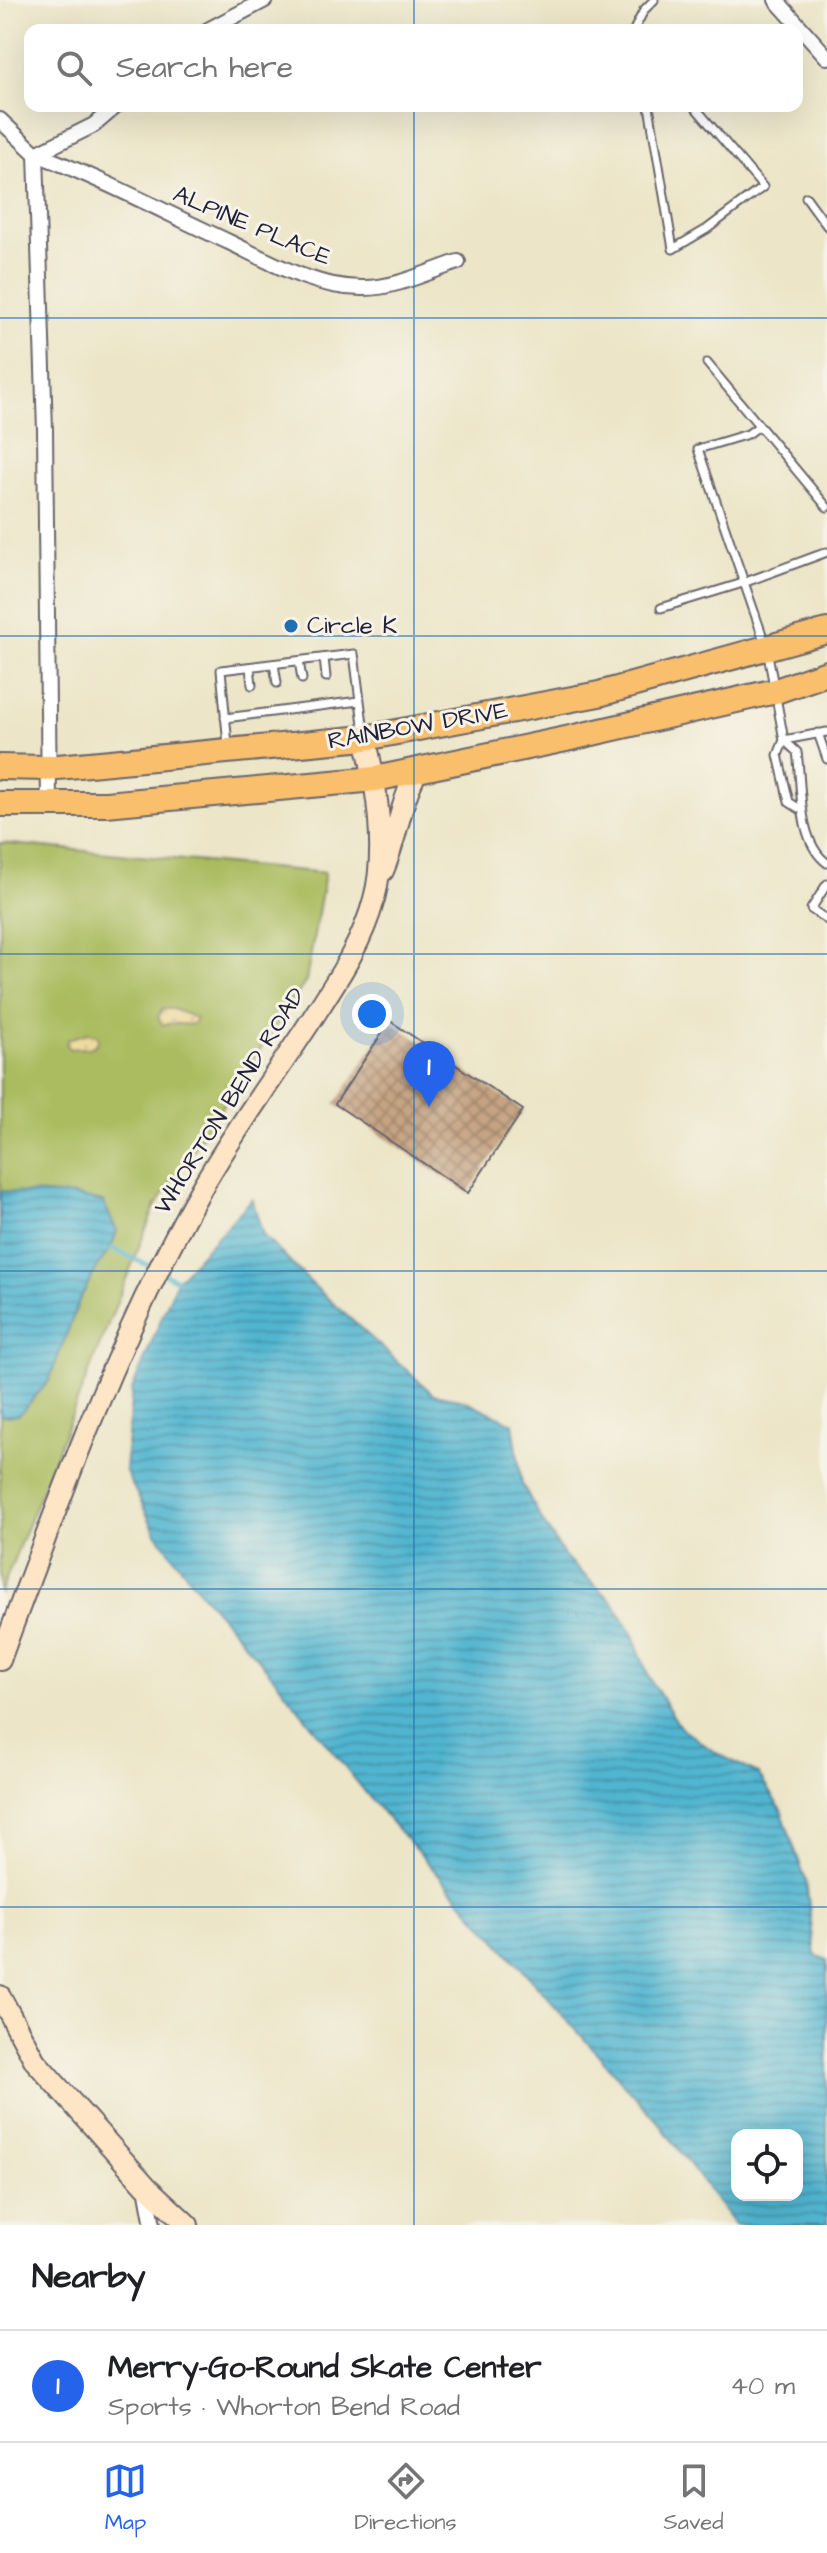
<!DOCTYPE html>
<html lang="en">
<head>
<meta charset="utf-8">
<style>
  :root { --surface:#fff; --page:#f6f6f6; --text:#202124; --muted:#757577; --line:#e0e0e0; --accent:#2563eb }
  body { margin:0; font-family:"Architects Daughter",sans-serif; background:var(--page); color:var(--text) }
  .controls { position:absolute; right:24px; bottom:24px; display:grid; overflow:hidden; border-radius:16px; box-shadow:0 8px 32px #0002 }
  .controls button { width:72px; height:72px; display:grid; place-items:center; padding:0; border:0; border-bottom:2px solid var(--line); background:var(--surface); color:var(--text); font:40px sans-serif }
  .you { position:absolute; left:372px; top:1014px; width:28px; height:28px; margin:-20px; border:6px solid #fff; border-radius:50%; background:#1a73e8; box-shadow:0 0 0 12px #1a73e833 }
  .badge { display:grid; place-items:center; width:52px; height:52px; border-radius:50%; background:var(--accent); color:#fff; font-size:26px; font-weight:700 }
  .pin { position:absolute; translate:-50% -66px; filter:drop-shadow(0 2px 4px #0008) }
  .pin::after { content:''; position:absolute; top:42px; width:28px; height:24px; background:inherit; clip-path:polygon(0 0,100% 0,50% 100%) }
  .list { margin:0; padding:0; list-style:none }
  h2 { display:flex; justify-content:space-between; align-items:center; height:104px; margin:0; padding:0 32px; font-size:34px }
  h2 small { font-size:26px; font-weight:400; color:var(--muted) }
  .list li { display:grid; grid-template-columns:52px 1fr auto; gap:24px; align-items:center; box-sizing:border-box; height:112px; padding:0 32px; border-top:2px solid var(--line) }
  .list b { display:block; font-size:30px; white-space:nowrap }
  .list p { margin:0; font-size:26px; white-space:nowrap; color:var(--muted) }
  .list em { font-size:26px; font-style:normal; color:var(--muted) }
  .icon { flex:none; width:44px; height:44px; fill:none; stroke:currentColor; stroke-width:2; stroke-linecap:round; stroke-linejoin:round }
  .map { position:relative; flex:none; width:827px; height:2225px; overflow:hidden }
  .search { position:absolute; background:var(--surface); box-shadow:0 8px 32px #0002; left:24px; right:24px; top:24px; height:88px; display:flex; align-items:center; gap:20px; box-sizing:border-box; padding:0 28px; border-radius:16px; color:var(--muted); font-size:30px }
  .sheet { height:216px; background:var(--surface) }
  nav { display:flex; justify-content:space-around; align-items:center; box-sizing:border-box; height:112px; border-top:2px solid var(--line); background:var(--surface); font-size:22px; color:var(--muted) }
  nav a { display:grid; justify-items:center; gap:4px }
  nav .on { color:var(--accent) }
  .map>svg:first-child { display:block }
  .green { fill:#aabc5f; stroke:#666f4d; stroke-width:2 }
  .sand { fill:url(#sand-dots); stroke:#887e6c; stroke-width:2 }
  .water { fill:url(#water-rules); stroke:#3a6c86; stroke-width:2; fill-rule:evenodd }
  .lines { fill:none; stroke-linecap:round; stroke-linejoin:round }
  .stream { stroke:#51b5d0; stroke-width:5 }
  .building { fill:url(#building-cross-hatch) }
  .service-casing { stroke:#69666c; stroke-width:11 }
  .minor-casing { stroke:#69666c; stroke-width:18 }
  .secondary-casing { stroke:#69666c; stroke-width:24 }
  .primary-casing { stroke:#69666c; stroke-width:28 }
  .service { stroke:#fff; stroke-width:7 }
  .minor { stroke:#fff; stroke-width:14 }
  .secondary { stroke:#fde5c5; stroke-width:20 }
  .primary { stroke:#f9bf6d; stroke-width:24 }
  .grid { fill:none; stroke:#1f6fb2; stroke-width:2; stroke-opacity:0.55 }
  .poi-dot { fill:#1f6fb2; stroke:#f7f3e8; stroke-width:3 }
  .labels { text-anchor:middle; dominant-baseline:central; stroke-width:6; stroke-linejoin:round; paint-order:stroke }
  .street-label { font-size:24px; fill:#22223b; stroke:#f7f3e8 }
  .poi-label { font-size:24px; fill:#22223b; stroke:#f7f3e8; text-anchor:start }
</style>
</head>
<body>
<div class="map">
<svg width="827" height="2225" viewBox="0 0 827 2225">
  <defs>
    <pattern id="sand-dots" width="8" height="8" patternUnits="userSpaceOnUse" patternTransform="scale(2)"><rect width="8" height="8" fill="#eeda9e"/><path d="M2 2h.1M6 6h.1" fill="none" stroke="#ccbb89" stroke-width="1.8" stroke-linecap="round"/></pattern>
    <pattern id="water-rules" width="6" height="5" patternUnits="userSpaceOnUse" patternTransform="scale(2)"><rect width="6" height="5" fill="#51b5d0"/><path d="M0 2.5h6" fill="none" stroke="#4393aa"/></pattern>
    <pattern id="building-cross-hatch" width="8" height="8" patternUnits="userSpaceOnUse" patternTransform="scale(2)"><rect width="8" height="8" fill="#c6a483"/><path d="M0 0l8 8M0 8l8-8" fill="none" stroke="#a0856c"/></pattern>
  </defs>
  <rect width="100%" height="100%" fill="#f7f3e8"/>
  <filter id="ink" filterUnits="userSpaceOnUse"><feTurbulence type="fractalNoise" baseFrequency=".0125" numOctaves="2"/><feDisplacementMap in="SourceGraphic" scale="16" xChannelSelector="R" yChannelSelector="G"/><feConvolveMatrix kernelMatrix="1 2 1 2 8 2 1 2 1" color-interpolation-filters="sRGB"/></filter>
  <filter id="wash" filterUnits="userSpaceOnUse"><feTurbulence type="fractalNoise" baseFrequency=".006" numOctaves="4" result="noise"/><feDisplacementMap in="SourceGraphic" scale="32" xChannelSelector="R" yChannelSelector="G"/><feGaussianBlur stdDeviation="1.8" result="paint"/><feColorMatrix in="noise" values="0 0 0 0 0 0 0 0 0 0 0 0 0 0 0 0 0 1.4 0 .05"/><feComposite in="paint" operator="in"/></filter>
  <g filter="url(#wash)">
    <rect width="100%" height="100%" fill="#ece5c7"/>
    <!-- green -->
    <path class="green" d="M0,843L325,873L306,981L155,1207L0,1594Z"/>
    <!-- sand -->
    <g class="sand">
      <path d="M162,1009H173L196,1018L193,1024C182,1026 173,1021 163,1025L158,1018Z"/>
      <path d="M88,1033L96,1034L99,1039C93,1053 81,1046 69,1049L66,1044L68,1039Z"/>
    </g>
    <!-- water -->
    <g class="water">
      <path d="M0,1191L74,1196L103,1202L117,1231L111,1248L98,1266L79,1301L49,1381L19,1415L0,1416Z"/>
      <path d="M252,1199L263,1235L313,1285L433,1394L464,1400L513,1423L522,1484L543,1522L565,1557L613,1602L633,1635L648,1675L680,1727L716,1753L758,1774L781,1810L806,1881L815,1955L827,1960V2225H735L659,2123L370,1798L266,1668L200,1592L156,1533L125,1470L132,1390L177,1280ZM797,2135V2195H737V2135Z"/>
    </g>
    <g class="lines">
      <!-- stream -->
      <g class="stream">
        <path d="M111,1248L154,1268"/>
        <path d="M163,1273L177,1280"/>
      </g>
    </g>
    <g id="blocks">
      <!-- building -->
      <path class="building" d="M390,1021L523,1110L468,1193L335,1104Z"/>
    </g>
  </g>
  <g filter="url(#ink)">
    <use href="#blocks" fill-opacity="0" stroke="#69666c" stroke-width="2"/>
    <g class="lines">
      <!-- service casing -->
      <g class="service-casing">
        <g id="service">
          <path d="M634,30L644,10L654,0"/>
          <path d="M649,106L673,249L707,229L763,187L694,106"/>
          <path d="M806,197L827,226"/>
          <path d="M707,363L827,507"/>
          <path d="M759,426L748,434L698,449L767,649L784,740L778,755L789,802L800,809"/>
          <path d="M661,608L743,583L827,552"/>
          <path d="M324,658L326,677"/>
          <path d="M299,661L302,679"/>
          <path d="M274,664L277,683"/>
          <path d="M250,667L252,685"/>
          <path d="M225,718L359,701"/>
          <path d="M818,733L827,759"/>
          <path d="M784,740L797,752C802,784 797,841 827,863"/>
          <path d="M784,740L827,732"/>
          <path d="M228,745L221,670L354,654L364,732"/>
          <path d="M827,884L811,909L827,920"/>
        </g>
      </g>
      <!-- minor casing -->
      <g class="minor-casing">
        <g id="minor">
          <path d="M776,0L827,57"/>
          <path d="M208,30L265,0"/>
          <path d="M0,120L36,154L45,430L49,804"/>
          <path d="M36,154C103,179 166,213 231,243C272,263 317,289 364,288C396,288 427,272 458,262"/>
          <path d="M36,154L94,125L116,106"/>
          <path d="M146,2187L153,2225"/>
        </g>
      </g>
      <!-- secondary casing -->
      <g class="secondary-casing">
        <g id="secondary">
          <path d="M383,871C397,839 400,801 418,770"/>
          <path d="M0,1660C58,1502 118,1336 201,1189C234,1131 274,1077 310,1022C335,983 362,945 374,899C387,853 377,785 365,738"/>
          <path d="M0,1996L35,2061L146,2186L188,2225"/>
        </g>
      </g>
      <!-- primary casing -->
      <g class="primary-casing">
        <g id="primary">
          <path d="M0,767L47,768L365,738L599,694L827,631"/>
          <path d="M0,804H106L375,779L566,739L776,691L827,673"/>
        </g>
      </g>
      <!-- service -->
      <use href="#service" class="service"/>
      <!-- minor -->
      <use href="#minor" class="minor"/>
      <!-- secondary -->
      <use href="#secondary" class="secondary"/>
      <!-- primary -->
      <use href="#primary" class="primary"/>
    </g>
  </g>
  <!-- grid -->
  <path class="grid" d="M414,0V30M414,106V2225M0,318H827M0,636H827M0,954H827M0,1271H827M0,1589H827M0,1907H827"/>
  <!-- markers -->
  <circle class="poi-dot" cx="291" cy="626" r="8"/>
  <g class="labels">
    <!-- street labels -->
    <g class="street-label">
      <text transform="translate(252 226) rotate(23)">ALPINE PLACE</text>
      <text transform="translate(418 726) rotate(-10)">RAINBOW DRIVE</text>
      <text transform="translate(230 1101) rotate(-58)">WHORTON BEND ROAD</text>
    </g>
    <!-- poi labels -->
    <g class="poi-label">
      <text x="307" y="626">Circle K</text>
    </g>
  </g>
</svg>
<div class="controls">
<button><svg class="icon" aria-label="locate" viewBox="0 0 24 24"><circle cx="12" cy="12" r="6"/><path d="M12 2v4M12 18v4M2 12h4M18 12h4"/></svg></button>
</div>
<div class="you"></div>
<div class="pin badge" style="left:429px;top:1107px">1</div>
<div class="search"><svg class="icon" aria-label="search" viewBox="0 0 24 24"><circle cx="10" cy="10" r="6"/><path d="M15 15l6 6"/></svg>Search here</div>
</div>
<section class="sheet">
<h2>Nearby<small></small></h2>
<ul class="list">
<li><span class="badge">1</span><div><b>Merry-Go-Round Skate Center</b><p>Sports · Whorton Bend Road</p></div><em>40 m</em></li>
</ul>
</section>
<nav>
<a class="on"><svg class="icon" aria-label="map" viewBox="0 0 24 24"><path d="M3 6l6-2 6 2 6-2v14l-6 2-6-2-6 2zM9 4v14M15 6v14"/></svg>Map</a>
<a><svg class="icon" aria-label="directions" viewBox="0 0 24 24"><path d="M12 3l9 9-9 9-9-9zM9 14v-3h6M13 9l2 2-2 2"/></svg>Directions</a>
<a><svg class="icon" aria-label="saved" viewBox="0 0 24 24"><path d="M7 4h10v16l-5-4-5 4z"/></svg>Saved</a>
</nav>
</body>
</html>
